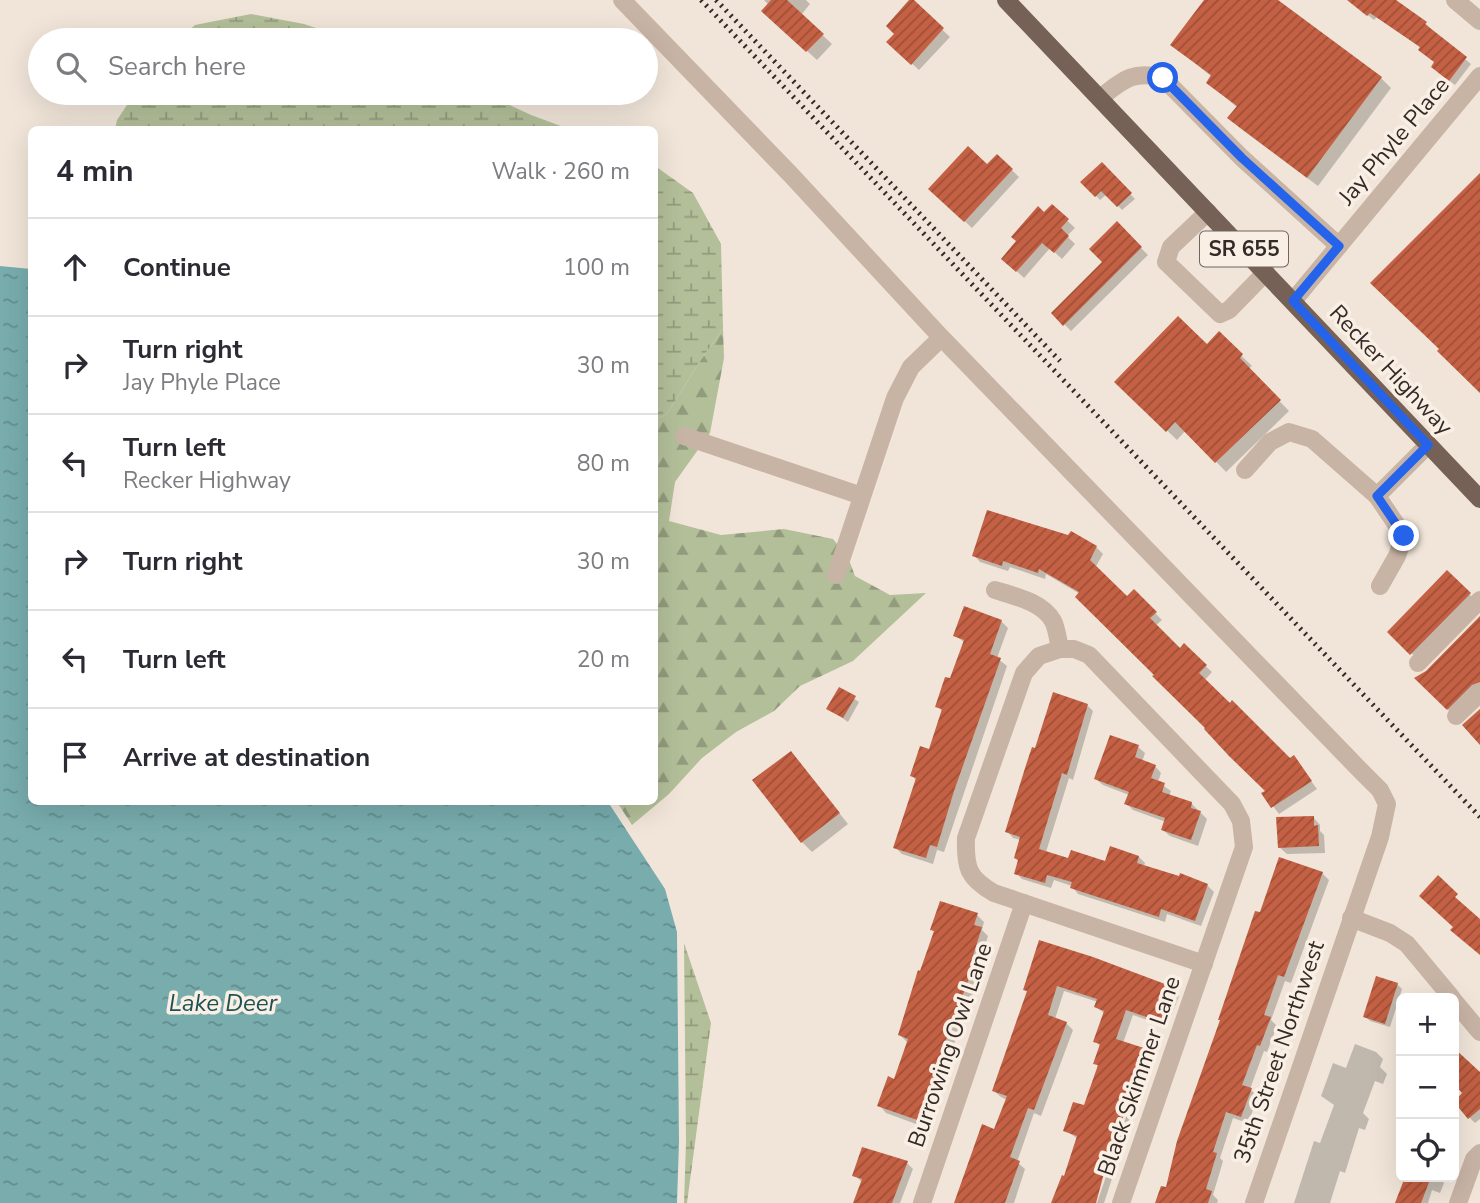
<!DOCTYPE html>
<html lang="en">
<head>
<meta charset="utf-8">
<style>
  :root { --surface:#fff; --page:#f2f2f3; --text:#2b2b33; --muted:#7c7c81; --line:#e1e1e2 }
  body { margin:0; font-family:"Nunito Sans",sans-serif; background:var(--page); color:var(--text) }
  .controls { position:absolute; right:21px; bottom:21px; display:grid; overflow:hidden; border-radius:10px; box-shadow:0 7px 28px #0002 }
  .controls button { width:63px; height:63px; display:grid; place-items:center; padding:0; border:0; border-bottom:2px solid var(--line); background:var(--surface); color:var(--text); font:35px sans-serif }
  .stop { position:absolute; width:21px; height:21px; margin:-16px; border:5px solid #2563eb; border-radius:50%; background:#fff }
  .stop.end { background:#2563eb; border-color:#fff; box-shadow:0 2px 7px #0008 }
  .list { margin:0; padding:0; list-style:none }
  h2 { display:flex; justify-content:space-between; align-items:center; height:91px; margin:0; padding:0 28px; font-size:30px }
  h2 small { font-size:23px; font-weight:400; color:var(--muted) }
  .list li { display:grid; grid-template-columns:46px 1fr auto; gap:21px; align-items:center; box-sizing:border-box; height:98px; padding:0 28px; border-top:2px solid var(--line) }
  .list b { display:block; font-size:26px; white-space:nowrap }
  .list p { margin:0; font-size:23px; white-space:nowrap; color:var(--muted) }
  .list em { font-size:23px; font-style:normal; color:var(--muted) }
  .icon { flex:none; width:38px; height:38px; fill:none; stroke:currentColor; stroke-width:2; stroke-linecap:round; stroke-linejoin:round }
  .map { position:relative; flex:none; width:1480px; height:1203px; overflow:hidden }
  .search { position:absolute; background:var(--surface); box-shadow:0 7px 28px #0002; left:28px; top:28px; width:630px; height:77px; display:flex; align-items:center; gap:18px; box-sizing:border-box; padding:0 24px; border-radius:38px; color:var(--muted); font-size:26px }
  .panel { position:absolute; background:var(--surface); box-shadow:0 7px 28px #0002; left:28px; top:126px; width:630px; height:679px; border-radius:10px }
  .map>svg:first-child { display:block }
  .forest { fill:url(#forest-firs) }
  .wetland { fill:url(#wetland-marsh) }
  .water { fill:url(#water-ripples) }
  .shadow { fill:#0003 }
  .building { fill:url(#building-hatch) }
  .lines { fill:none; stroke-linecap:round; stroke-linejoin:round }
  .minor { stroke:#c8b4a5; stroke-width:18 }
  .major { stroke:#766157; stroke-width:18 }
  .rail { stroke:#342a26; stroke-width:5; stroke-dasharray:2 5; stroke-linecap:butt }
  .route { stroke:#2563eb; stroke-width:9 }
  .labels { text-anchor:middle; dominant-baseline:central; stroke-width:7; stroke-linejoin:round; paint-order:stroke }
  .shield { fill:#f9efe5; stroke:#6f655f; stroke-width:2 }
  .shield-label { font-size:21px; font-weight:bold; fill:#342a26 }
  .street-label { font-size:23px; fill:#342a26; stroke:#f9efe5 }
  .water-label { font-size:24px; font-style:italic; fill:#1d5254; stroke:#f9efe5 }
</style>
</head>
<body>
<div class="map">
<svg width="1480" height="1203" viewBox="0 0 1480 1203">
  <defs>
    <pattern id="forest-firs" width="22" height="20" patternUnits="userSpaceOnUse" patternTransform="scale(1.75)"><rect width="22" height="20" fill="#b3bf99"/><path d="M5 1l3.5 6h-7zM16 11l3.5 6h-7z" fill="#929b7d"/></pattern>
    <pattern id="wetland-marsh" width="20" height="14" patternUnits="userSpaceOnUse" patternTransform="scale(1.75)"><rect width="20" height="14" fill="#b3bf99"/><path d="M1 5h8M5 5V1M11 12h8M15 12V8" fill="none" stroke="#929b7d"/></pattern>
    <pattern id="water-ripples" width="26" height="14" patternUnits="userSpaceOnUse" patternTransform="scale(1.75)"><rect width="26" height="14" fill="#78acad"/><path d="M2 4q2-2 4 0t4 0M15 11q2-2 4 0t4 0" fill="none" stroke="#638c8d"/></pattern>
    <pattern id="building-hatch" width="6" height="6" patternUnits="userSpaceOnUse" patternTransform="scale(1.75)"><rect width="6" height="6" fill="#c46043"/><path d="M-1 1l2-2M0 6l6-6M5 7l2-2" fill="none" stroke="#a04f38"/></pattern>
  </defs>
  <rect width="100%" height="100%" fill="#f1e5d9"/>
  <!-- forest -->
  <path class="forest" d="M723,329L724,358L710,433L675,482L669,521L721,535L784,529L833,539L848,557L855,576L890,595L926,593L853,661L800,686L774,711L736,732L702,758L669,794L632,825L617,802H654L655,420L667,414L700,361Z"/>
  <!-- wetland -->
  <g class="wetland">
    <path d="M251,14L304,24L352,40H178L195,25Z"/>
    <path d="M135,93H484L531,115L569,129H115L117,120Z"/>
    <path d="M655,166L693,193L721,244L723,329L700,361L667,414L655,420Z"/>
    <path d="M684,943L711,1023L687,1203H684L686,1142Z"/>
  </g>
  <!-- water -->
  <path class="water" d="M0,266L31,269L32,802H608L665,889L677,932L679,1142L677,1203H0Z"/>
  <!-- shadow -->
  <g class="shadow">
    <path d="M764,0H806L810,4L801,15L832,44L817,60L773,20L769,5Z"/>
    <path d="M911,0L950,37L919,70L896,49V34Z"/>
    <path d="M1206,0H1275L1381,78L1391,88L1318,186L1240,128L1230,118L1238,108L1208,83L1212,77L1173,45Z"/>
    <path d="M1349,0H1393L1425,23L1431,29L1430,30L1471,64L1455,85L1438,72L1436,63L1421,48L1377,17L1374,20Z"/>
    <path d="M997,156L1019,177L972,228L938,196L987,167Z"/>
    <path d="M1102,164L1135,199L1122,210L1107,194L1100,200L1083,182Z"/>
    <path d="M1052,206L1075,228L1067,236L1075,244L1062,259L1050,248L1024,278L1011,266L1018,242Z"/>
    <path d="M1117,224L1148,255L1071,331L1053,313L1105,262Z"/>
    <path d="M1219,334L1252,366L1248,369L1289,411L1226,472L1186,430L1177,440L1117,382L1207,346Z"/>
    <path d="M1071,533L1096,547L1103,554L1095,568L1127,599L1134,592L1162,620L1155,626L1180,650L1184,646L1212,672L1204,681L1290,760L1294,758L1317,789L1279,814L1264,794L1268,791L1080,594L1046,574L1045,579L1010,567L1008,571L980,562L974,555L1069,538Z"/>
    <path d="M1447,573L1475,600L1419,660L1389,632Z"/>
    <path d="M1480,619V696L1457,718L1416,679L1427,672Z"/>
    <path d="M1001,621L1008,628L997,658L1007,666L944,852L937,850L933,864L902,854L895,847L917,781L912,776L930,751L943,712L937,706L951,681L965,643L955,635Z"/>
    <path d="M840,689L859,702L848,722L828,708Z"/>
    <path d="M1087,705L1093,711L1073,780L1069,778L1046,852L1069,860L1106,863L1139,857L1145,863L1144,866L1207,885L1214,892L1201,926L1167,914L1165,922L1078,894L1072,886L1054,880L1051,888L1022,879L1016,873L1019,862L1016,858L1021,840L1013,838L1007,831L1036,750Z"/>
    <path d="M1138,747L1145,753L1142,762L1155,766L1161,773L1158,782L1171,791L1169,796L1192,804L1207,819L1198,846L1170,836L1163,830L1166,822L1133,810L1126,803L1129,795L1103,785L1096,779Z"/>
    <path d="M791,753L848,824L812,852L802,842Z"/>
    <path d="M1313,817L1320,825V831L1324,835L1325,853L1287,854L1279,847Z"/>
    <path d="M1322,873L1329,880L1291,983L1285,981L1271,1020L1277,1026L1267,1052L1264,1051L1250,1089L1258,1097L1248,1123L1233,1118L1220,1158L1223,1161L1213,1195L1218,1200L1217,1203H1158L1167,1189L1261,914Z"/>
    <path d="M977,915L984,922L982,930L988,936L979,966L982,969L947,1063L950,1067L927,1128L886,1113L879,1105L895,1081L907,1042L900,1035L936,933L932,929Z"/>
    <path d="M1040,942L1172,989L1179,996L1167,1027L1133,1015L1123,1043L1147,1052H1144L1093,1203H1053L1065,1178L1078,1139L1065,1130L1085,1107L1099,1067L1095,1063L1101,1047L1095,1041L1105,1014L1096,1007L1098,1002L1064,991L1055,1019L1066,1023L1073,1030L1041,1116L1034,1113L1017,1162L1025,1169L1014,1203H957L995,1131L1007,1100L1001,1097L994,1091L1028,993L1025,989Z"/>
    <path d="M1397,984L1402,989L1390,1027L1370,1021L1365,1016Z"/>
    <path d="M1355,1044L1376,1052L1383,1059L1380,1067L1387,1074L1383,1084L1375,1081L1363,1113L1369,1119L1365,1130L1359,1128L1345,1173L1340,1171L1330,1203H1294L1314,1141L1320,1143L1334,1105L1321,1096L1333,1063L1346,1068Z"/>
    <path d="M1454,1050L1480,1074V1119L1475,1123L1469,1117L1464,1094L1454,1081L1458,1075L1454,1071Z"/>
    <path d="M1148,1052L1152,1057L1104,1203H1097Z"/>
    <path d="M907,1163L913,1169L900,1203H855L862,1182L854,1175Z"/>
    <path d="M1407,1177H1439L1444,1183L1440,1193L1432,1190L1428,1203H1398Z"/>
  </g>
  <!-- building -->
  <g class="building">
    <path d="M771,0H787L824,34L806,52L761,11Z"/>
    <path d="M909,0H914L944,28L911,65L886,42L894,34L886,26Z"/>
    <path d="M1204,0H1278L1382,77L1307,178L1227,118L1237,106L1206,83L1211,75L1170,45Z"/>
    <path d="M1347,0H1396L1427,22L1425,24L1467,57L1449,81L1431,67L1434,62L1418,50L1420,47L1370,13L1367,16Z"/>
    <path d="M968,146L987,164L997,154L1013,169L964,222L928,189Z"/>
    <path d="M1102,162L1132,193L1117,207L1101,191L1095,197L1080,182Z"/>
    <path d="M1480,173V393L1437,351L1439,349L1370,283Z"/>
    <path d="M1052,204L1069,219L1061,228L1069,236L1054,253L1042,243L1016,272L1001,259L1016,241L1011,237L1038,206L1044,212Z"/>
    <path d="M1117,221L1142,247L1063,326L1051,313L1102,262L1089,249Z"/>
    <path d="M1178,316L1207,344L1219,331L1243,354L1240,358L1281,400L1215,463L1175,422L1166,432L1114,382Z"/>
    <path d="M987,510L1068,535L1071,531L1097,546L1090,560L1127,596L1134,589L1157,612L1150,618L1180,648L1184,643L1207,665L1199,673L1230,703L1232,700L1290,758L1294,755L1312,781L1271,808L1261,793L1265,791L1229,756L1204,729L1205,728L1152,676L1154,675L1075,597L1079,592L1039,569L1038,573L1003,561L1002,566L972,556Z"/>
    <path d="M1447,570L1471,593L1410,655L1387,632Z"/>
    <path d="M964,606L1002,620L990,654L1001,658L954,791L937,847L930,845L926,858L893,848L916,778L910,776L920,746L929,749L942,709L935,707L945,677L950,678L964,640L953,636Z"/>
    <path d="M1480,616V682L1472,685L1447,710L1414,678L1426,671Z"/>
    <path d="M839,687L856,696L843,718L826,709Z"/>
    <path d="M1053,692L1088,704L1067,775L1062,773L1039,849L1068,858L1071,850L1105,861L1110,846L1139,856L1137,863L1179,876L1180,873L1208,884L1195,921L1161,909L1159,917L1070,888L1072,882L1047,875L1045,883L1014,874L1018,860L1014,858L1020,837L1005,832L1026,765L1032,747L1035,748Z"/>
    <path d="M1480,709V745L1462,725Z"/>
    <path d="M1110,735L1139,745L1135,757L1156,765L1151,778L1165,783L1162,792L1192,802L1191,808L1201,811L1191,840L1161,830L1165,818L1124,804L1129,792L1094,779Z"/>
    <path d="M791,751L840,813L801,843L752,780Z"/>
    <path d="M1314,816V826L1318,825L1319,846L1278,848L1276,817Z"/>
    <path d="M1279,857L1323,872L1284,977L1278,975L1264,1015L1271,1017L1260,1046L1257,1045L1242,1085L1252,1088L1241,1117L1226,1112L1213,1152L1217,1153L1206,1189L1212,1191L1208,1203H1155L1161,1186L1166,1187L1177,1141L1220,1020H1218L1255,911L1260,912Z"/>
    <path d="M1438,875L1458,894L1455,897L1480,919V955L1450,930L1453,927L1419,896Z"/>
    <path d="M940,901L978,913L974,925L982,927L972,959L976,960L940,1056L944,1058L920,1121L877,1106L888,1076L894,1079L908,1039L898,1035L918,970L920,971L934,931L930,930Z"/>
    <path d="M1039,940L1093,957L1173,987L1161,1022L1126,1010L1116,1039L1147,1049L1106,1166L1096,1203H1051L1062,1175L1064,1176L1077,1136L1063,1131L1073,1102L1084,1105L1098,1065L1093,1064L1100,1044L1093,1042L1104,1011L1094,1007L1097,999L1057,986L1048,1015L1067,1022L1034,1110L1028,1108L1010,1157L1020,1161L1005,1203H954L982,1124L994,1129L1007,1096L992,1091L1027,991L1023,990Z"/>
    <path d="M1376,976L1398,983L1385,1024L1363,1017Z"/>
    <path d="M1454,1048L1480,1072V1109L1468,1119L1454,1102L1462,1093L1454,1084Z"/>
    <path d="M862,1147L908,1161L892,1203H853L862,1179L852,1176Z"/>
    <path d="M1405,1177H1431L1421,1203H1395Z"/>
  </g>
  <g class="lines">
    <!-- minor -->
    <g class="minor">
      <path d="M622,0L792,176L940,336L1359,769L1380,790L1387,804L1380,837L1254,1203"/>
      <path d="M1455,0L1480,21"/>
      <path d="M1100,98C1123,80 1133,70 1163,78L1242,158L1339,246"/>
      <path d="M1208,212L1171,247L1166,262L1220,314L1229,310L1266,272"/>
      <path d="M1293,301L1480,76"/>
      <path d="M684,436L862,496"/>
      <path d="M1245,470L1270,442L1289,432L1312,439L1377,496"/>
      <path d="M836,575L895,398L911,367L941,338"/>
      <path d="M1380,586L1397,556L1404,536L1377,496L1428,445"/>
      <path d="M995,590C1014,596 1043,602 1053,621C1057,629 1058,640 1060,649H1074L1089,655L1232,804L1241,821L1244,847L1121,1203"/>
      <path d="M1060,649L1039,656L1024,673L966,838C965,868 968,878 994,893L1204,964"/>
      <path d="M1418,663L1480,600"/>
      <path d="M1456,716L1480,693"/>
      <path d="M1351,918L1390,933L1407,944L1452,998"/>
      <path d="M1454,1001L1480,1032"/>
      <path d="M922,1203L1024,903"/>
      <path d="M1458,1203L1474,1159L1480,1153"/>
    </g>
    <!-- major -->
    <path class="major" d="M1006,0L1480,499"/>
    <!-- rail -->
    <g class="rail">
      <path d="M701,0L1480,817"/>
      <path d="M716,0L1060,361"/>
    </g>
  </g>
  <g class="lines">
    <!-- route -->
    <path class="route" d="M1163,78L1242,158L1339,246L1293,301L1428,445L1377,496L1404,536"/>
  </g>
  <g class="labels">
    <!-- shield labels -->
    <rect class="shield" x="1200" y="231.5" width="88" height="35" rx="5"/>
    <g class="shield-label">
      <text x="1244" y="249">SR 655</text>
    </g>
    <!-- street labels -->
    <g class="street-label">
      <text transform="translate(1394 141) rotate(-50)">Jay Phyle Place</text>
      <text transform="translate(1391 370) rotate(47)">Recker Highway</text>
      <text transform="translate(950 1045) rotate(-71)">Burrowing Owl Lane</text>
      <text transform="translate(1279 1052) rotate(-71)">35th Street Northwest</text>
      <text transform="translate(1139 1076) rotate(-71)">Black Skimmer Lane</text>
    </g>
    <!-- water labels -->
    <g class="water-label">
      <text x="223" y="1003">Lake Deer</text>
    </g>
  </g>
</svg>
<div class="controls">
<button>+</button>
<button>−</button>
<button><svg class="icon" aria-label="locate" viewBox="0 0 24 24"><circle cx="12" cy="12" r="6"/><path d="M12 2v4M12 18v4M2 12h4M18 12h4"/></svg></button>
</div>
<div class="stop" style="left:1163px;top:78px"></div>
<div class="stop end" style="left:1404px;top:536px"></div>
<div class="search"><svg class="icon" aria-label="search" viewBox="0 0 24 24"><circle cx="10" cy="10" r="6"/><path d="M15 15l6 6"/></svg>Search here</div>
<section class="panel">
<h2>4 min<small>Walk · 260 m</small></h2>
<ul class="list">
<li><svg class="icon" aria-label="ahead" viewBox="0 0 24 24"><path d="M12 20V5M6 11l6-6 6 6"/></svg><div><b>Continue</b></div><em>100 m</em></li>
<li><svg class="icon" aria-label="right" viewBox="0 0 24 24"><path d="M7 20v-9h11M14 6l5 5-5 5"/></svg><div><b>Turn right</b><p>Jay Phyle Place</p></div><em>30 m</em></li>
<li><svg class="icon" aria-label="left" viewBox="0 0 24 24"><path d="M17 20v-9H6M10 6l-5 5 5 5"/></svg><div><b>Turn left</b><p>Recker Highway</p></div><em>80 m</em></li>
<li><svg class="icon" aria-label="right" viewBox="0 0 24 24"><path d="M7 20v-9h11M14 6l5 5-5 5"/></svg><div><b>Turn right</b></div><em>30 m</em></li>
<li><svg class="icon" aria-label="left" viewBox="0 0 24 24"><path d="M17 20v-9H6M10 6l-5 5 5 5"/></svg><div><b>Turn left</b></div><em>20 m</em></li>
<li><svg class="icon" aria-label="arrive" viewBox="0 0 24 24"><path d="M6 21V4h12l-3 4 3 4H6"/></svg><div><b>Arrive at destination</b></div></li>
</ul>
</section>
</div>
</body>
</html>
